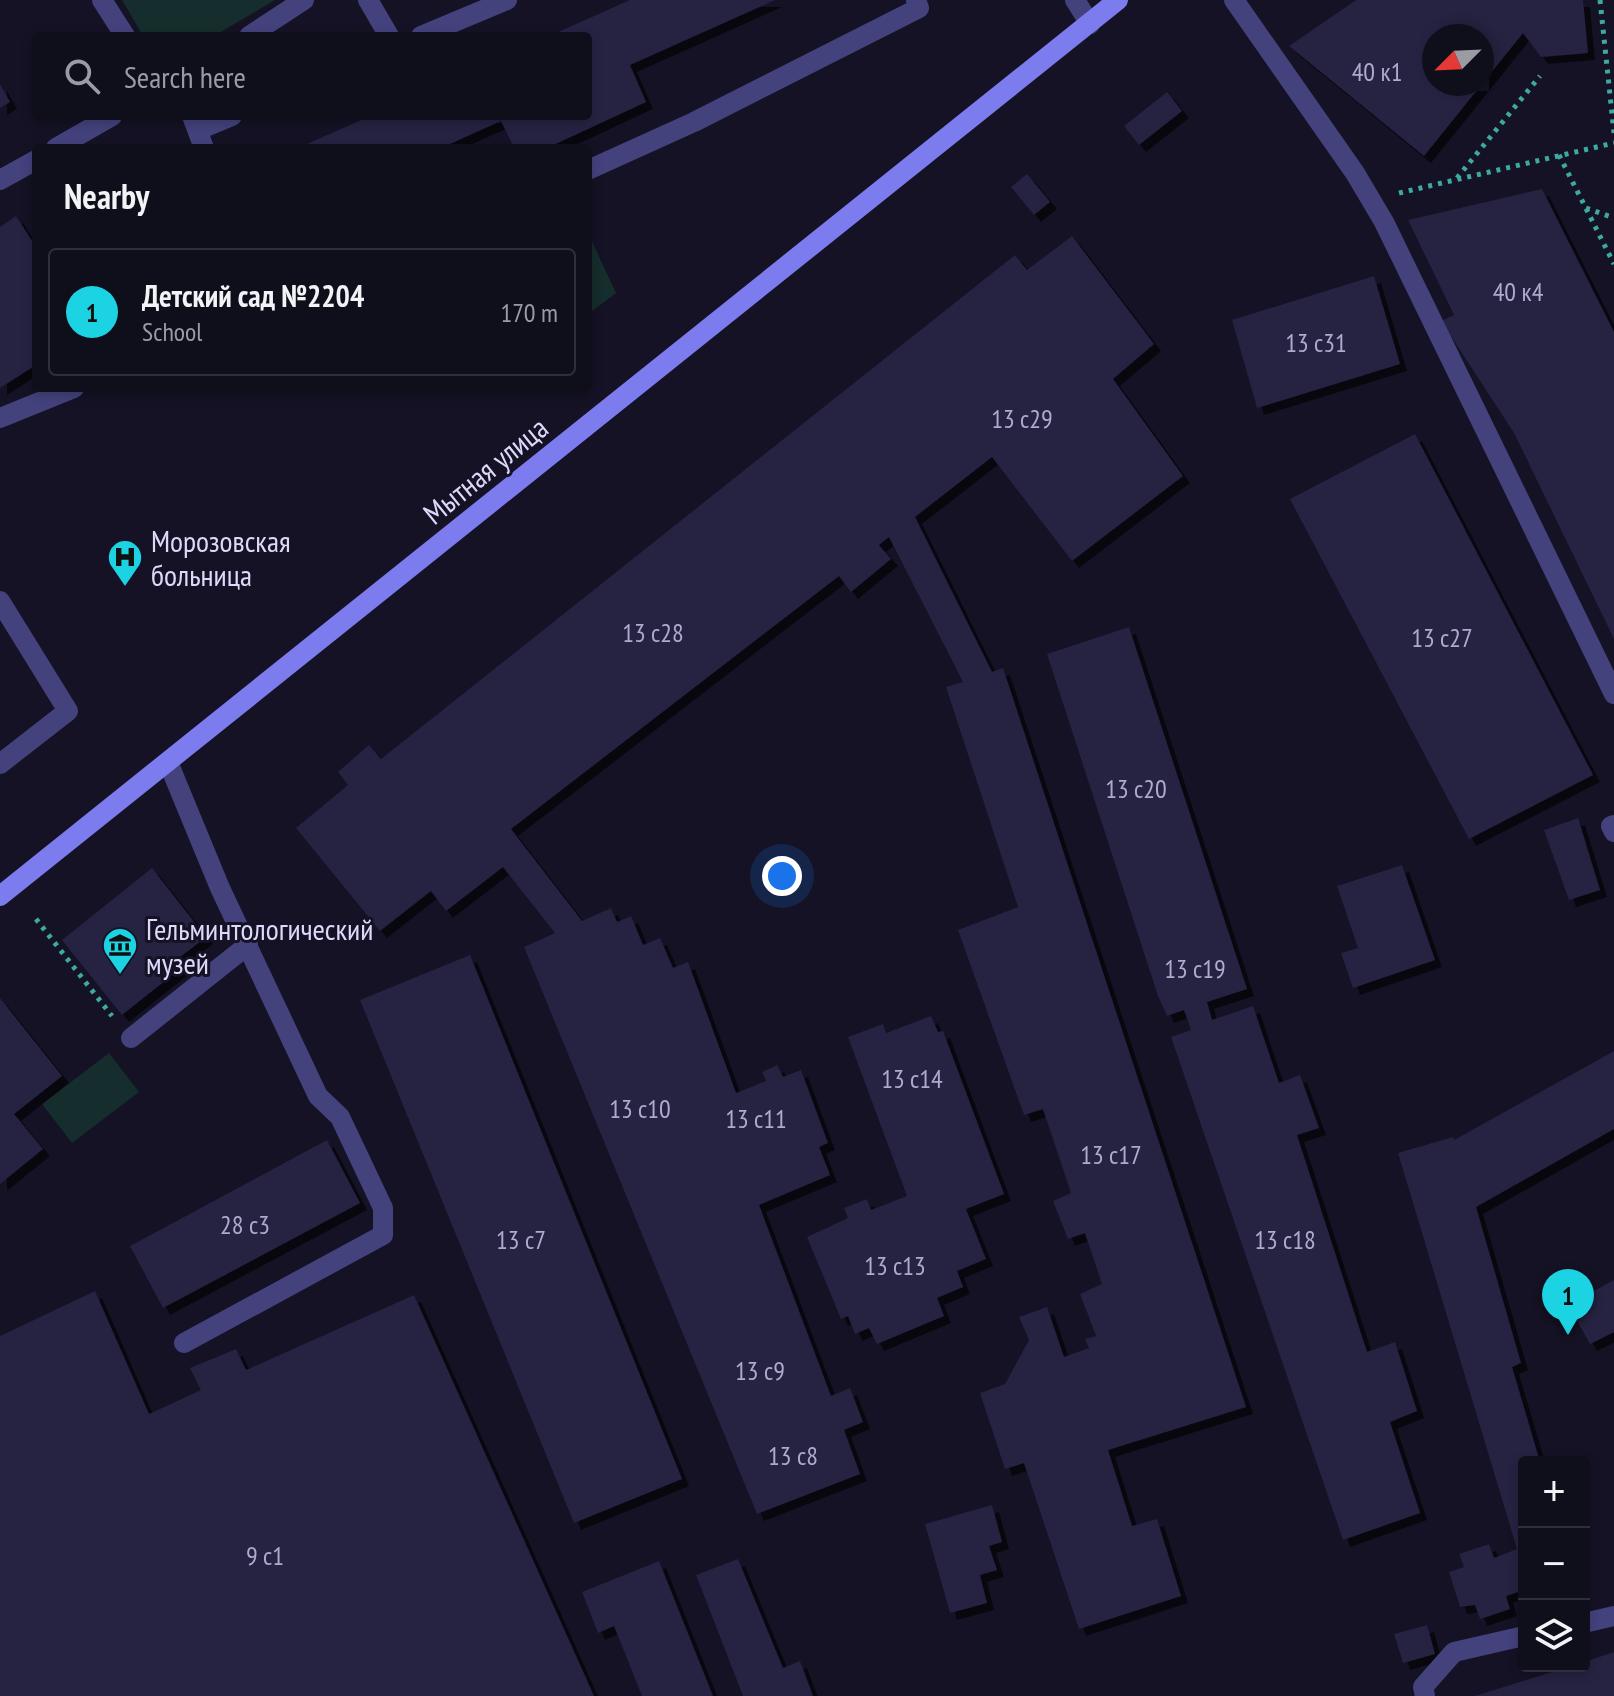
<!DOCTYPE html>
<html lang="en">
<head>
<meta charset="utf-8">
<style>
  :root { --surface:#0f0e1b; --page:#181724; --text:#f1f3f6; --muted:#9b9ca3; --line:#2f2e3a; --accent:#1cd3e3 }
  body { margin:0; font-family:"PT Sans Narrow",sans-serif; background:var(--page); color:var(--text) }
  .controls { position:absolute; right:24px; bottom:24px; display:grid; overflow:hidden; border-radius:8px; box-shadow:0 4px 12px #0003 }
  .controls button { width:72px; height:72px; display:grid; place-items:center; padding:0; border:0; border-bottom:2px solid var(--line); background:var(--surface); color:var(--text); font:40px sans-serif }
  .compass { position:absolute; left:1422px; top:24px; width:72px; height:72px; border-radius:50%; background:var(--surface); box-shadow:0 4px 12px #0003; rotate:246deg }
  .you { position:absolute; left:782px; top:876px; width:28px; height:28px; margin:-20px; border:6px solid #fff; border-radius:50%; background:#1a73e8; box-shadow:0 0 0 12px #1a73e833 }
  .badge { display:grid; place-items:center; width:52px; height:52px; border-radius:50%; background:var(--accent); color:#111; font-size:26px; font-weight:700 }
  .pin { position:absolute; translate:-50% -66px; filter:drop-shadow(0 2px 4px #0008) }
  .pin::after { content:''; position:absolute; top:42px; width:28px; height:24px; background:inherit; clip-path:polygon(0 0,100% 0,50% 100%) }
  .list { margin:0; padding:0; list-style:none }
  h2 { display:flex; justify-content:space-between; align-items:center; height:104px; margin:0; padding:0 32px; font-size:34px }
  h2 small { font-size:26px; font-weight:400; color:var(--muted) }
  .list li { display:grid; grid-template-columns:52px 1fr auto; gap:24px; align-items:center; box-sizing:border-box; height:128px; margin:0 16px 16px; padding:0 16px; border:2px solid var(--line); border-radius:8px }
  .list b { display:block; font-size:30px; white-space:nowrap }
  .list p { margin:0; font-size:26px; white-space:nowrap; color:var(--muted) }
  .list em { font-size:26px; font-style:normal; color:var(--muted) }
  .icon { flex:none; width:44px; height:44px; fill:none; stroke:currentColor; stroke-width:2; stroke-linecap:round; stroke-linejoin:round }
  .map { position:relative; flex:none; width:1614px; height:1696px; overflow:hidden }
  .search { position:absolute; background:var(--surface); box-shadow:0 4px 12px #0003; left:32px; top:32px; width:560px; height:88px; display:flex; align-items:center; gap:20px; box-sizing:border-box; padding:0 28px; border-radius:8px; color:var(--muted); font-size:30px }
  .panel { position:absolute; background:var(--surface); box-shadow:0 4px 12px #0003; left:32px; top:144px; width:560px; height:248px; border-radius:8px }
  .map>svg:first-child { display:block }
  .green { fill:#152d2c }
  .building { fill:#262042; fill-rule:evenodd; filter:url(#shadow) }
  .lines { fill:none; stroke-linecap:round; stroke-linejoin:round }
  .path { stroke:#3ea9a1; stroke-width:5; stroke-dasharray:4 6; stroke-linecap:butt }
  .lane { stroke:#44427d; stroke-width:20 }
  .street { stroke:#44427d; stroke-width:20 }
  .secondary { stroke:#7c7cef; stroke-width:20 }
  .labels { text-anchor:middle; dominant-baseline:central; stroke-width:6; stroke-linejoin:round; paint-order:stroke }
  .number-label { font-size:26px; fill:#aeabcc }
  .street-label { font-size:30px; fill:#dcd9fa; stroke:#141224 }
  .poi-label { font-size:30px; fill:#dcd9fa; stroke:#141224; text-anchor:start }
</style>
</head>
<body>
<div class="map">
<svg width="1614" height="1696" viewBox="0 0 1614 1696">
  <defs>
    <filter id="shadow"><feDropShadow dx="7" dy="7" stdDeviation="0" flood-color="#0009"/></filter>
  </defs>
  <rect width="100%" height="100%" fill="#141224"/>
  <!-- green -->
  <g class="green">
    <path d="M122,0H275L214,36H143Z"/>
    <path d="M588,233L616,293L588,314Z"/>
    <path d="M109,1053L139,1092L72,1143L42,1104Z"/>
  </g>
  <!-- building -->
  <g class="building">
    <path d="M630,0H775L630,65L646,102L547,148H514L501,121L441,148H298L370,116H588V36H549Z"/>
    <path d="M1356,0H1583L1588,53L1541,57L1523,33L1424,156L1289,46ZM1434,36H1482V84H1434Z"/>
    <path d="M0,84L10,102L0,108Z"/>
    <path d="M1167,92L1182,111L1139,145L1124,126Z"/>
    <path d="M1027,174L1050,202L1034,215L1011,187Z"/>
    <path d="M1542,189L1614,332V639L1514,433L1441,321L1454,315L1408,220Z"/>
    <path d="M16,216L36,247V365L0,388V227Z"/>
    <path d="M1072,236L1154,344L1113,379L1183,476L1072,561L992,457L915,517L992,672L1003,668L1246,1407L1108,1450L1132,1526L1157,1519L1181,1596L1079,1629L1024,1463L1005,1469L980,1393L1005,1384L1029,1340L1019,1317L1047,1307L1064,1357L1089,1348L1085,1339L1096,1336L1080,1294L1102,1284L1085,1233L1068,1239L1053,1201L1071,1193L1043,1109L1024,1115L958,930L1018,907L946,687L963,682L889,537L879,545L891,559L851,592L839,576L511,829L582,921L611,908L617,922L631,916L643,945L660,938L673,968L688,962L736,1093L766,1081L762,1072L777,1065L783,1077L801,1070L828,1143L819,1147L830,1175L759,1205L831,1396L850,1388L863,1422L844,1430L860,1474L757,1514L524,947L555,933L503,867L446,911L431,891L380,931L296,828L348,785L338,772L369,745L381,759L1015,255L1027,270Z"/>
    <path d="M1374,276L1400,364L1257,408L1232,320Z"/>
    <path d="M1415,434L1593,775L1469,839L1290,499Z"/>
    <path d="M1129,627L1247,989L1207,1002L1212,1020L1253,1006L1279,1083L1300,1075L1319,1128L1297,1135L1367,1352L1395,1342L1417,1411L1390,1422L1420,1513L1343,1540L1171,1037L1191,1030L1184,1010L1167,1016L1158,996L1047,654Z"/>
    <path d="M1578,818L1600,890L1569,900L1544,830Z"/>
    <path d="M1402,865L1435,960L1353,988L1341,953L1358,948L1337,886Z"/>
    <path d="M152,868L206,937L175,961L181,968L122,1015L62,940Z"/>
    <path d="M470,955L682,1479L574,1523L360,1000Z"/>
    <path d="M0,998L62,1076L14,1114L43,1149L0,1184Z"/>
    <path d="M931,1016L938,1032L943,1031L1004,1194L966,1209L986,1259L957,1271L963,1287L937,1298L944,1316L877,1344L869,1328L855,1334L848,1316L841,1319L807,1237L848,1218L844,1208L867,1199L871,1210L907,1196L848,1037L883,1024L886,1033Z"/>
    <path d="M1614,1051V1129L1476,1207L1521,1363L1512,1367L1540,1462H1524V1590L1506,1596L1510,1609L1480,1619L1475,1605L1460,1607L1449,1572L1464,1567L1459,1554L1489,1544L1494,1558L1517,1549L1398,1153L1453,1137L1454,1140Z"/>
    <path d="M327,1140L360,1203L163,1308L130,1246Z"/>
    <path d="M1583,1277L1592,1292L1614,1280V1332L1590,1344L1560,1290Z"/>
    <path d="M95,1291L149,1414L201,1390L190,1368L236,1349L246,1370L414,1295L594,1696H0V1336Z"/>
    <path d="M992,1505L1002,1542L989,1546L997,1570L980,1575L987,1603L950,1613L925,1524Z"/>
    <path d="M738,1559L783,1668L800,1661L813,1696H743L696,1575Z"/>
    <path d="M659,1561L713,1696H642L614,1626L598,1633L582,1592Z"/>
    <path d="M1427,1625L1435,1654L1403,1663L1394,1634Z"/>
    <path d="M1614,1652V1696H1475L1571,1666H1584V1662Z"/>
  </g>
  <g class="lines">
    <!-- path -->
    <g class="path">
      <path d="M1600,0L1614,133"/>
      <path d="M549,147V148"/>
      <path d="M1559,155L1614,264"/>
      <path d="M1457,178L1540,76"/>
      <path d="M1399,193L1614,143"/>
      <path d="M1586,208L1614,218"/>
      <path d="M36,919L112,1016"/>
    </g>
    <!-- lane -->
    <g class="lane">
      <path d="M102,0L125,36"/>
      <path d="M368,0L389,36"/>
      <path d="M1234,0L1355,173L1384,222L1614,694"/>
      <path d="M249,36L304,0"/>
      <path d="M421,36L507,0"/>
      <path d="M192,116L204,148"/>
      <path d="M198,130L232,116"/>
      <path d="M56,148L112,116"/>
      <path d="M588,170L694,122L919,8L916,0"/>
      <path d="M0,180L36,160"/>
      <path d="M0,418L74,388"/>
      <path d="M0,601L68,711L0,764"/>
      <path d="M168,762L220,888L318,1096L340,1117L383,1208V1235L184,1343"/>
      <path d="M1614,825L1611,826L1614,832"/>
      <path d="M131,1038L248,945"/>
      <path d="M1584,1623L1614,1616"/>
      <path d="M1425,1696L1423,1687L1454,1652L1524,1636"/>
    </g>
    <!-- street -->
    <path class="street" d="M1075,0L1090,24"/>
    <!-- secondary -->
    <path class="secondary" d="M0,896L1118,0"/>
  </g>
  <!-- icons -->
  <defs>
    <g id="hospital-pin" transform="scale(1.8)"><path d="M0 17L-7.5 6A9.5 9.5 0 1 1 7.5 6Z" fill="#1cd3e3" stroke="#141224"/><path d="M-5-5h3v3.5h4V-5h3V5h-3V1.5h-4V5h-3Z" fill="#111"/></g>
    <g id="museum-pin" transform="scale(1.8)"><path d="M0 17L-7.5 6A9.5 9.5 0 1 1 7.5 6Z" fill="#1cd3e3" stroke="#141224"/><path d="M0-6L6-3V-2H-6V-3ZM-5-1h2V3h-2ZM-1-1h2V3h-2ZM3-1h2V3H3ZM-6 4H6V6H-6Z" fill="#111"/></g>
  </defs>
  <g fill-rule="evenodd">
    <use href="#hospital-pin" x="125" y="557"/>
    <use href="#museum-pin" x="120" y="945"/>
  </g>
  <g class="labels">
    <!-- number labels -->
    <g class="number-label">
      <text x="1377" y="71">40 к1</text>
      <text x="1518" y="291">40 к4</text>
      <text x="1316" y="342">13 с31</text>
      <text x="1022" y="418">13 с29</text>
      <text x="653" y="632">13 с28</text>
      <text x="1442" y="637">13 с27</text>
      <text x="1136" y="788">13 с20</text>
      <text x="1195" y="968">13 с19</text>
      <text x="912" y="1078">13 с14</text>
      <text x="640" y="1108">13 с10</text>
      <text x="756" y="1118">13 с11</text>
      <text x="1111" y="1154">13 с17</text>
      <text x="245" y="1224">28 с3</text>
      <text x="521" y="1239">13 с7</text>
      <text x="1285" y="1239">13 с18</text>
      <text x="895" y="1265">13 с13</text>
      <text x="760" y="1370">13 с9</text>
      <text x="793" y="1455">13 с8</text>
      <text x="265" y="1555">9 с1</text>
    </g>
    <!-- street labels -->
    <g class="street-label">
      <text transform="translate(485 470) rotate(-39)">Мытная улица</text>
    </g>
    <!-- poi labels -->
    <g class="poi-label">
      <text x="151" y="540">Морозовская<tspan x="151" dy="34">больница</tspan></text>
      <text x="146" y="928">Гельминтологический<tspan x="146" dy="34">музей</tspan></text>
    </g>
  </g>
</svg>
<div class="controls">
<button>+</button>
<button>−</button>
<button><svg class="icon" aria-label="layers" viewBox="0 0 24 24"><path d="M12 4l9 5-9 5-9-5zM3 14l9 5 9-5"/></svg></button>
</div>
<svg class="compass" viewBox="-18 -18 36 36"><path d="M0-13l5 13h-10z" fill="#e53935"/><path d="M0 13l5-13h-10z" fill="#9b9ca3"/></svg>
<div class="you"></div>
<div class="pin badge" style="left:1568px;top:1335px">1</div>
<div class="search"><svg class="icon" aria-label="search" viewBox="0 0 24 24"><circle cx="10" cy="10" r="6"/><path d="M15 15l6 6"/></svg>Search here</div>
<section class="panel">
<h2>Nearby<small></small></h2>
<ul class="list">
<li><span class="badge">1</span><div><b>Детский сад №2204</b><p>School</p></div><em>170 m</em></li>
</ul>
</section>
</div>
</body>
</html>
